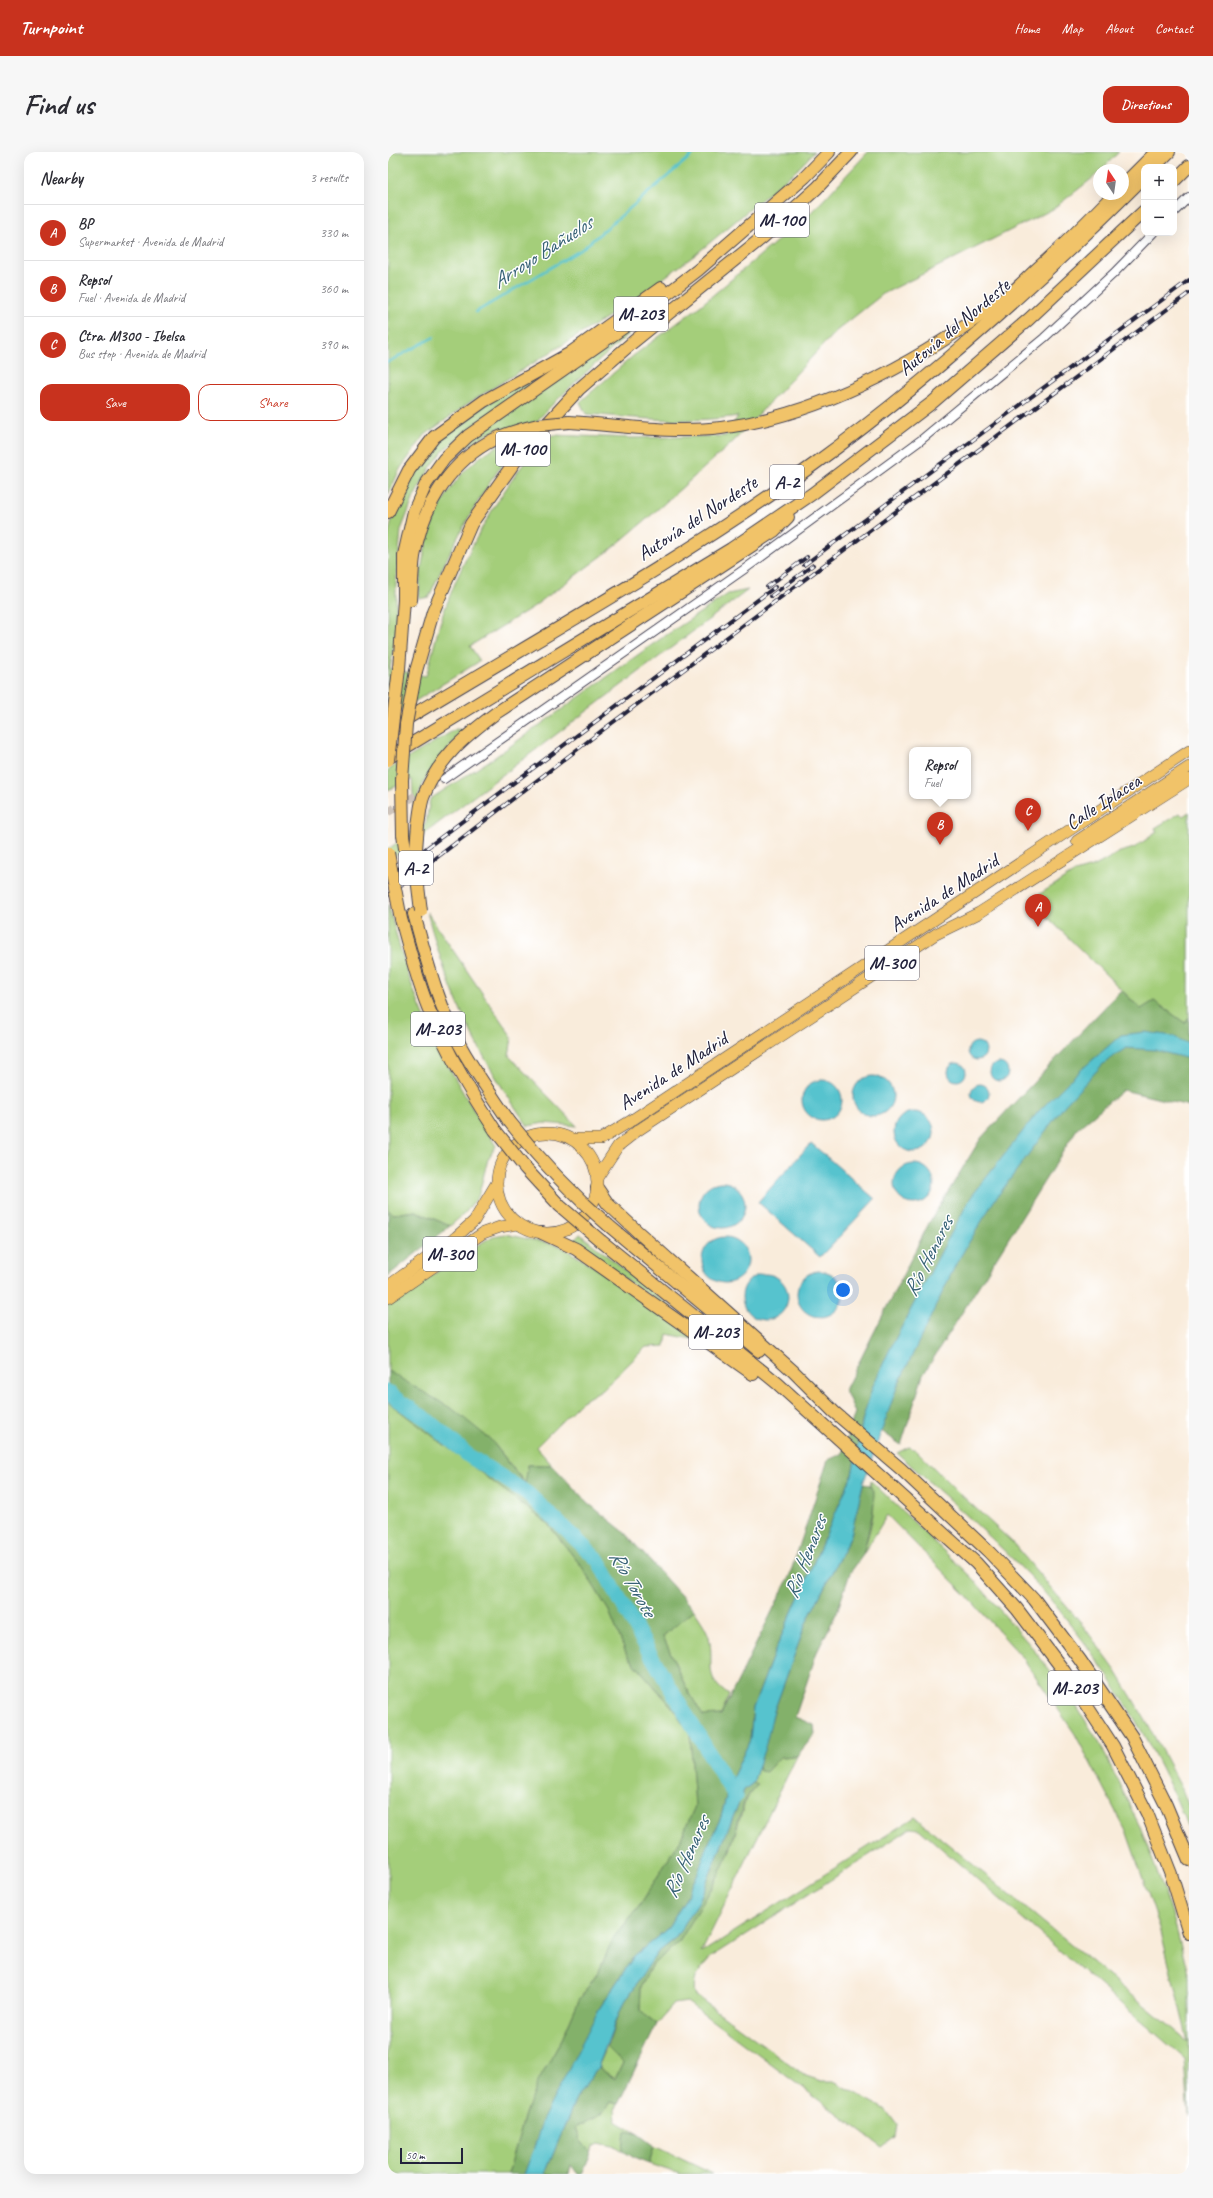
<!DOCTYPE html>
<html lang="en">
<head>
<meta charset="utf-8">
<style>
  :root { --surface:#fff; --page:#f7f7f7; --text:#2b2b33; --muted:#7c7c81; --line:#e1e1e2; --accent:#c8321e }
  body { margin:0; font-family:Caveat,sans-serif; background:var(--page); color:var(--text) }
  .controls { position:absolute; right:12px; top:12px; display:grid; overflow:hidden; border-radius:8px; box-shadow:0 4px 16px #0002 }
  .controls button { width:36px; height:36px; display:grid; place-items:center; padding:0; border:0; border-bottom:1px solid var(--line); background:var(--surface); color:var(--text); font:20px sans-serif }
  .compass { position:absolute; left:705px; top:12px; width:36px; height:36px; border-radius:50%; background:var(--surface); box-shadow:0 4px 16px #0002; rotate:347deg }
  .scale { position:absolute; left:12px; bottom:10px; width:63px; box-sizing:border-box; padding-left:4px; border:2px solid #22223b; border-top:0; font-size:11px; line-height:14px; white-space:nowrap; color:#22223b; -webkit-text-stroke:3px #fff; paint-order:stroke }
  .you { position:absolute; left:455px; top:1138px; width:14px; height:14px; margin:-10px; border:3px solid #fff; border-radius:50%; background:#1a73e8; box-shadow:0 0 0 6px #1a73e833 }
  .badge { display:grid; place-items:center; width:26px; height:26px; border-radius:50%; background:var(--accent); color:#fff; font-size:13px; font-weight:700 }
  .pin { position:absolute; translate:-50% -33px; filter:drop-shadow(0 1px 2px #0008) }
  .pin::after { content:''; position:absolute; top:21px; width:14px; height:12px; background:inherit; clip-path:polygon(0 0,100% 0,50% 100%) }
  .popup { position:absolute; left:521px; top:595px; width:62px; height:52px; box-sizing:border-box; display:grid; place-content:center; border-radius:8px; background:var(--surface); filter:drop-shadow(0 1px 3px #0005); font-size:13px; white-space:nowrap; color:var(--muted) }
  .popup b { font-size:15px; color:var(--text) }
  .popup::after { content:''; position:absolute; left:50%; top:100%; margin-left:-8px; border:8px solid transparent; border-top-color:var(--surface) }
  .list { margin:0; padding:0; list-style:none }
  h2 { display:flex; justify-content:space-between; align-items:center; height:52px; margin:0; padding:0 16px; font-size:17px }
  h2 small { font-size:13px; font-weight:400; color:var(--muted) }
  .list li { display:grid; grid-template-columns:26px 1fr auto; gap:12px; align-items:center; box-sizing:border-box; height:56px; padding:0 16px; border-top:1px solid var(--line) }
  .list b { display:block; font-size:15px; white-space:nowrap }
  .list p { margin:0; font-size:13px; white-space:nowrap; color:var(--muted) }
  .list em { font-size:13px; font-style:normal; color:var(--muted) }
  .actions { display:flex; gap:8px; padding:12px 16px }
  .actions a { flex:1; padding:9px 0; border:1px solid var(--accent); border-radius:12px; text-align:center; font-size:14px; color:var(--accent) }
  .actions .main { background:var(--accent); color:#fff }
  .map { position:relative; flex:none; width:801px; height:2022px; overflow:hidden; border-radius:12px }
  header { display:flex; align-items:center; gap:24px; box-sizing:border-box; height:56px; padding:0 20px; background:var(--accent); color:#fff }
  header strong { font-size:19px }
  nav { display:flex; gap:22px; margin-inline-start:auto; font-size:14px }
  .intro { display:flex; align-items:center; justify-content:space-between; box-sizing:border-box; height:96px; padding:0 24px }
  h1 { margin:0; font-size:28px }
  .button { padding:10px 18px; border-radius:12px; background:var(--accent); color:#fff; font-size:14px; font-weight:700 }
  main { display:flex; gap:24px; padding:0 24px }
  aside { flex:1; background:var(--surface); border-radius:12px; box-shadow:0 4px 16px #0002 }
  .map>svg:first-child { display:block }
  .green { fill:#a4ce7a; stroke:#63785a }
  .forest { fill:#83b16a; stroke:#526a52 }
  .water { fill:#56c3ce; stroke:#3c7284 }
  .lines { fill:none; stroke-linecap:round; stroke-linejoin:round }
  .stream { stroke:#56c3ce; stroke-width:2.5 }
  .river { stroke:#56c3ce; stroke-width:15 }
  .minor-tunnel { stroke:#cec4bb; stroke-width:8; stroke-dasharray:8 4; stroke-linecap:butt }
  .minor-casing { stroke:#424053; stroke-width:10 }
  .major-casing { stroke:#424053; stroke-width:12 }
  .highway-casing { stroke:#424053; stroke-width:14 }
  .minor { stroke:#fff; stroke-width:8 }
  .major { stroke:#f1c369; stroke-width:11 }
  .highway { stroke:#f1c369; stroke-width:12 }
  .rail-casing { stroke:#22223b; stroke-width:4 }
  .rail { stroke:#fff; stroke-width:2.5; stroke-dasharray:8; stroke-linecap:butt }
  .highway-bridge-casing { stroke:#424053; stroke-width:14; stroke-linecap:butt }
  .highway-bridge { stroke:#f1c369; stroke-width:12 }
  .labels { text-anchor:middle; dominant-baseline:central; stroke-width:3; stroke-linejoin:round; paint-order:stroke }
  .shield { fill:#fff; stroke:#646476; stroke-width:1 }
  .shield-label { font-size:19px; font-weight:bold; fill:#22223b }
  .street-label { font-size:20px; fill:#22223b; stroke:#fff }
  .water-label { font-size:21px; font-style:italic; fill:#376276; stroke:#fff }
</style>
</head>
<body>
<header>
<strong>Turnpoint</strong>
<nav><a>Home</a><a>Map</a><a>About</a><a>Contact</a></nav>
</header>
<div class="intro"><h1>Find us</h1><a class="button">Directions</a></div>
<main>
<aside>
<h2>Nearby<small>3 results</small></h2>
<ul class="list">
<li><span class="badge">A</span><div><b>BP</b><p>Supermarket · Avenida de Madrid</p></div><em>330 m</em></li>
<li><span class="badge">B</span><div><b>Repsol</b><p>Fuel · Avenida de Madrid</p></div><em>360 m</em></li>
<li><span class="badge">C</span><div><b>Ctra. M300 - Ibelsa</b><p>Bus stop · Avenida de Madrid</p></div><em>390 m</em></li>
</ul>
<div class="actions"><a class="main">Save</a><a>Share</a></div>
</aside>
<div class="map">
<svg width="801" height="2022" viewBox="0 0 801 2022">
  <rect width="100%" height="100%" fill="#fff"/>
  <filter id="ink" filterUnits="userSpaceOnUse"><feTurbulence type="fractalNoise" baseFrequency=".025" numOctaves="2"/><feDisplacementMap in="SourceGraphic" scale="8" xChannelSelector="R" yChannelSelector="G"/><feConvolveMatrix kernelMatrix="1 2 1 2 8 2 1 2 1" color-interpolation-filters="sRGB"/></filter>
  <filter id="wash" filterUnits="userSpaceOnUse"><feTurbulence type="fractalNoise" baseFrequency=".012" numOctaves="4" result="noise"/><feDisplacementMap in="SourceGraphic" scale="16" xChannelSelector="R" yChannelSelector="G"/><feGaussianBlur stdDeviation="0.9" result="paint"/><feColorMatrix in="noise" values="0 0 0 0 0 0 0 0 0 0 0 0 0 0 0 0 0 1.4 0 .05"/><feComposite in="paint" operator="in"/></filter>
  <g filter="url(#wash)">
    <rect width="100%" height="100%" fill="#f9ecdb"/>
    <!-- green -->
    <g class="green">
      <path d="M0,0H426L410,17L307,103L236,155L82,250L37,283L12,317L0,343Z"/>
      <path d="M480,0H731L706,25L665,57L495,142L447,180L345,290L260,366L222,398L145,455L82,494L92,509L0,566V385C5,361 14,329 30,309C64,266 118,241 165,214L140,235L91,269L57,297L42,316L26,345L13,378L8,432V479L2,517L38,524C45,501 49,477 58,454C77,402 106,350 140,306C147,298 157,290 164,283L244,286L338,284L350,264C299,272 249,266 198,262L192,250L245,204L312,154L427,57Z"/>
      <path d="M261,163C229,194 194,222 163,254C109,309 72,375 41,445L31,447C32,387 55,322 111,293L113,275L92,286L70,302L80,289Z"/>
      <path d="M360,438L0,709V697L38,671L42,647L107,605L265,492L340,442Z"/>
      <path d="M68,577L75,578L37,627L26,655L24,627L0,638V618Z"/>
      <path d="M801,660V865L797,871L766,849L753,857L642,748L687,720L707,714L732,700L746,696L769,680L767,676L792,661L795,664Z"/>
      <path d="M0,752C9,785 18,820 31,852C51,902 79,948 108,994L100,1007L90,1045L76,1062L62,1074L28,1059L5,1062L0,1058Z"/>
      <path d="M39,760L124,885L121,904L189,974L156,971L140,974C90,903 61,844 39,760Z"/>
      <path d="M117,1082L172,1094L213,1119L300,1180L304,1187L279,1182L277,1194L258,1195L215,1237L193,1250L148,1295L164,1313H140L138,1332L103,1288L0,1219V1152L90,1093L105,1084Z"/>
      <path d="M192,1082L307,1174L183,1091Z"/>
      <path d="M0,1250L159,1371L194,1415L221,1459L239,1503L284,1555L302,1581L307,1654L293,1687L250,1756L226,1785L211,1819L191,1848L174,1887L152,1927L139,1956L120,2022H0Z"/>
      <path d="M521,1295L528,1298L569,1339L624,1390L696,1475L728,1519L758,1569L794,1637L801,1655V1679C771,1598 713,1505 656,1440C611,1390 559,1346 509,1301Z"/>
      <path d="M483,1329L587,1429L642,1493L680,1541L711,1590L753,1677L784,1761L801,1825V1966L797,1907L531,1677L523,1676L322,1806C311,1818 304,1827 307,1843L418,1924L433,1929H446L497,1957L509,1973L507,1985L494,1995L299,1850L286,1852L269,1872L252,1859L253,1835L263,1814L291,1790L325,1734L341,1701L358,1647L369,1633L365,1631L371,1613L372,1619L392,1605L409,1604L313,1801L527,1665L800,1889L772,1776L739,1681L687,1582L635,1506L579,1444L499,1363L475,1403C480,1382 492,1353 482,1333Z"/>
      <path d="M306,1458C311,1466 318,1475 321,1485C327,1512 314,1525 341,1543L333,1563L315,1565L297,1533L275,1484Z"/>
      <path d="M219,1895L235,1911L227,1927L210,1915Z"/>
      <path d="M222,1950L230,1952L227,1958L228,1969L250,1982L237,1979L235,1999L229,1995L211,1991L205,1994L203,2001L192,1988L188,1975L213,1963Z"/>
      <path d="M266,1994L325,2022H292L261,2012Z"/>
    </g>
    <!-- forest -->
    <g class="forest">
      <path d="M733,838L753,857L766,849L797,871L801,865V954L735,938L689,977L535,1223L513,1293L475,1266L464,1323L386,1501L365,1556L362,1588L341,1633L333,1665L319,1695L310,1721L296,1750L280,1776L246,1804L211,1857L136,2022H120L139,1956L151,1928L174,1887L191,1848L211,1819L226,1785L250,1756L293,1687L307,1654L302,1582L284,1555L239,1503L221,1459L194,1415L159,1371L0,1250V1219L66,1258L103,1288L137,1332L140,1313H164L200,1351L235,1379L306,1458L275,1484L297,1533L315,1564L333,1563L401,1425L440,1308L454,1302L467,1260L457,1238L541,1071L593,986Z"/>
      <path d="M0,1058L5,1062L28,1059L62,1074L0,1124Z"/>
      <path d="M475,1332L482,1333L486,1341L485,1360L475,1403L462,1421L449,1460L429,1500L407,1565L426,1573L427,1582L409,1604L392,1605L378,1620L372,1619L371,1613L385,1562L418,1471L463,1383Z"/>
      <path d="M365,1631L370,1632L357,1647L341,1701L325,1734L291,1790L263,1814L253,1835L252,1859L269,1872L230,1952L222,1950L213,1963L188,1975L192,1988L203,2001L194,2022H190L183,2013L181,2022H157L188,1946L210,1915L227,1927L235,1911L219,1895L232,1857L254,1822L269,1801L287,1787L311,1749L356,1638Z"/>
      <path d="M237,1979L250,1982L266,1994L261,2012L248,2007L235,1999Z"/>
    </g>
    <!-- water -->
    <g class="water">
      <path d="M757,880L785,884L801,892V907L767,898L738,896L715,912L676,954L606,1049L568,1112L509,1235L475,1332L463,1383L418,1471L385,1562L378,1592L365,1631L356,1638L311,1749L287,1787L269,1801L232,1857L210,1915L188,1946L157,2022H136L146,1996L154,1969L211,1857L246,1804L280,1776L296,1750L310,1721L319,1695L333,1665L341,1633L362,1588L365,1556L386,1501L464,1323L475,1266L484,1236L501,1199L555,1096L583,1045L650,960L685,925L733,883Z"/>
      <circle cx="589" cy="899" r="9"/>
      <circle cx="569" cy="920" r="9"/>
      <circle cx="611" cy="920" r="9"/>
      <circle cx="485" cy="944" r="20"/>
      <circle cx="434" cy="948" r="20"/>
      <circle cx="592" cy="941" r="9"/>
      <circle cx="526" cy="980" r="20"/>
      <path d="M423,991L487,1047L432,1105L370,1050Z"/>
      <circle cx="526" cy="1032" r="20"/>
      <circle cx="334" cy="1053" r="23"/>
      <circle cx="337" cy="1108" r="23"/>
      <circle cx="432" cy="1142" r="23"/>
      <circle cx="377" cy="1145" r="23"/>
    </g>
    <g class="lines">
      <!-- stream -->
      <g class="stream">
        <path d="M88,160L194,97L308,0"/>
        <path d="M0,210L46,185"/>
      </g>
      <!-- river -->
      <path class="river" d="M0,1240L11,1249L37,1266L81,1304L139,1341L210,1408L260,1498L347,1645"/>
    </g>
  </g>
  <g filter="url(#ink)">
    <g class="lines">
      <!-- minor-tunnel -->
      <path class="minor-tunnel" d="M0,660L56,627"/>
      <!-- minor casing -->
      <g class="minor-casing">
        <g id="minor">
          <path d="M786,60L801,45"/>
          <path d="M56,627L358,416L533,288L656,186L726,121L765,81"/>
        </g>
      </g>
      <!-- major casing -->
      <g class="major-casing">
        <g id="major">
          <path d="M689,689L801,615"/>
          <circle cx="159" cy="1031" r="50"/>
          <path d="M184,987H213L241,970L801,599"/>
          <path d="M209,1026L230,994L249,979L548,782L591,761L801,627"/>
          <path d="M0,1134L68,1085L86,1069L108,1032"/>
          <path d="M0,1146L95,1081L112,1075L130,1072"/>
        </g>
      </g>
      <!-- highway casing -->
      <g class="highway-casing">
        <g id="highway">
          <path d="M766,15L781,0"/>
          <path d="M786,29L801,14"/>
          <path d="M735,33L768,0"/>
          <path d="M181,270C231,273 283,282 333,276C438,262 535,207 618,145C630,136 640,125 650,116C677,92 702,67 726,42"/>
          <path d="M0,360L21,318L46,285L96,249L181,202L273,136"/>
          <path d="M23,448C24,434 24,419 26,405C33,359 58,315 99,291C115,282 133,277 150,273"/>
          <path d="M11,517L16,448V403L26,359L38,332L56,307L80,284L236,175L310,118L417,25L441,0"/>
          <path d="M28,519L45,460L83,372L135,298L191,237L245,190L375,85L429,36L463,0"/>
          <path d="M0,578C142,491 290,411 425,313C544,227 652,129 756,25"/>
          <path d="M0,606L343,397L424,342L545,250L641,167L756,59"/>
          <path d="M14,628L15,683"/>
          <path d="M30,673C32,663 32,652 36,643C51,606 76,585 108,561L386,379L400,365"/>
          <path d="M26,762C39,810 52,860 77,902C91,925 106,947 121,969"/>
          <path d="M13,767C22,798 29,830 42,860C60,902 82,940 107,978"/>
          <path d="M209,1036L220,1052L250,1080L405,1219L446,1260L513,1317L601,1400L646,1447L692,1508L744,1585L778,1653L801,1708"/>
          <path d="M220,1073L371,1199"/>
          <path d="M154,1081L188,1097L365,1222"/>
          <path d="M213,1089L389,1231L588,1411L629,1457L676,1519L725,1594L759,1661L783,1722L801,1781"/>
        </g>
      </g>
      <!-- minor -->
      <use href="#minor" class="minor"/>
      <!-- major -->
      <use href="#major" class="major"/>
      <!-- highway -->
      <use href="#highway" class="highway"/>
      <!-- rail casing -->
      <g class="rail-casing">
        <g id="rail">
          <path d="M416,413L801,128"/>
          <path d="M379,435L419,405"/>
          <path d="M383,444L425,413"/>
          <path d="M0,725L387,435"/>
          <path d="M0,743L212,580L801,141"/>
        </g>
      </g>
      <!-- rail -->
      <use href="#rail" class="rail"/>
      <!-- highway-bridge casing -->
      <g class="highway-bridge-casing">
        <g id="highway-bridge">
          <path d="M150,273L181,270"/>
          <path d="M0,608L11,517"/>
          <path d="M14,628L18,572L28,519"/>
          <path d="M30,673L27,709L33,759"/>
          <path d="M15,683L21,723"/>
          <path d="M0,701L13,767"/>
          <path d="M121,969C151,1007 183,1041 220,1073"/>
          <path d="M107,978L137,1016L172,1054L213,1089"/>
        </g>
      </g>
      <!-- highway-bridge -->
      <use href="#highway-bridge" class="highway-bridge"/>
    </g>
  </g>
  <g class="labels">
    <!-- shield labels -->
    <g class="shield">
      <rect x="367" y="51" width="54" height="34" rx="3"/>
      <rect x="226" y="145" width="54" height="34" rx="3"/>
      <rect x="108" y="280" width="54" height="34" rx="3"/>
      <rect x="382" y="313" width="34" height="34" rx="3"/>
      <rect x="11" y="699" width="34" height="34" rx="3"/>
      <rect x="477" y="794" width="54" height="34" rx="3"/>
      <rect x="23" y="860" width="54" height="34" rx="3"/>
      <rect x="35" y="1085" width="54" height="34" rx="3"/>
      <rect x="301" y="1163" width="54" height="34" rx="3"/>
      <rect x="660" y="1519" width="54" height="34" rx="3"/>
    </g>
    <g class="shield-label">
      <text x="394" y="68">M-100</text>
      <text x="253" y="162">M-203</text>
      <text x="135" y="297">M-100</text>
      <text x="399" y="330">A-2</text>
      <text x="28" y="716">A-2</text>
      <text x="504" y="811">M-300</text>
      <text x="50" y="877">M-203</text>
      <text x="62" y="1102">M-300</text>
      <text x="328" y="1180">M-203</text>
      <text x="687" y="1536">M-203</text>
    </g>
    <!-- street labels -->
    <g class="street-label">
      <text transform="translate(566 175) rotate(-40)">Autovía del Nordeste</text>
      <text transform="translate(309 366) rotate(-33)">Autovía del Nordeste</text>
      <text transform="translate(715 650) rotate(-33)">Calle Iplacea</text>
      <text transform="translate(556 741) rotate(-33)">Avenida de Madrid</text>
      <text transform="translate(285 919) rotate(-33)">Avenida de Madrid</text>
    </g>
    <!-- water labels -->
    <g class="water-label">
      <text transform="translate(154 100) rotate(-33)">Arroyo Bañuelos</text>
      <text transform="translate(540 1104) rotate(-63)">Río Henares</text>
      <text transform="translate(417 1405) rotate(-69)">Río Henares</text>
      <text transform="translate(245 1431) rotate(60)">Río Torote</text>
      <text transform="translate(298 1705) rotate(-66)">Río Henares</text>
    </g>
  </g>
</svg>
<div class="controls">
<button>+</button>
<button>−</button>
</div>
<svg class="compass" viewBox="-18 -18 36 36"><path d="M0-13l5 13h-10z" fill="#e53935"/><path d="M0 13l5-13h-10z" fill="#7c7c81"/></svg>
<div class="scale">50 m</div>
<div class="you"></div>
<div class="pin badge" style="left:650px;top:775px">A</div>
<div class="pin badge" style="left:552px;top:693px">B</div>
<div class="popup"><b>Repsol</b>Fuel</div>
<div class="pin badge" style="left:640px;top:679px">C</div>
</div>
</main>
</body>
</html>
